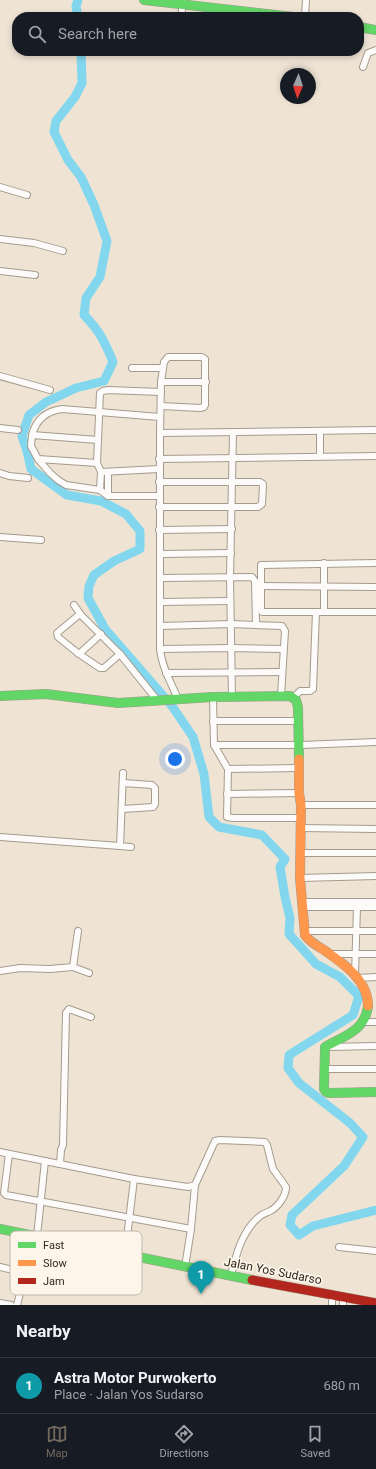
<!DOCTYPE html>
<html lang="en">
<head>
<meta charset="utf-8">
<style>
  :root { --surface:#171b24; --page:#20242c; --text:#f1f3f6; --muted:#9ea1a6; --line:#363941; --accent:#736a5d }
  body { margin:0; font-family:Roboto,sans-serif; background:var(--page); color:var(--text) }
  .compass { position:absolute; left:280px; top:68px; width:36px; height:36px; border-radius:50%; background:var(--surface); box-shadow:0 2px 6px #0003; rotate:183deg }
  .you { position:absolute; left:175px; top:759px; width:14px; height:14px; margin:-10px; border:3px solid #fff; border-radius:50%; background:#1a73e8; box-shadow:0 0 0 6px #1a73e833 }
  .badge { display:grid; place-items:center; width:26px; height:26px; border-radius:50%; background:var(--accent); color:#fff; font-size:13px; font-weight:700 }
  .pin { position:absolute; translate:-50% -33px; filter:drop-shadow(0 1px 2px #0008) }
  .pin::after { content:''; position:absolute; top:21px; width:14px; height:12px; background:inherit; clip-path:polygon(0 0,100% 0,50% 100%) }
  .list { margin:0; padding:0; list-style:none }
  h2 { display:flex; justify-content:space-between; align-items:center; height:52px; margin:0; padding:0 16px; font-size:17px }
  h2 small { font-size:13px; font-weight:400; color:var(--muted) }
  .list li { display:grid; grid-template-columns:26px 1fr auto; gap:12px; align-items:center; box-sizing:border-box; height:56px; padding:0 16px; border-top:1px solid var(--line) }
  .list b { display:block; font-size:15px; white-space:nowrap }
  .list p { margin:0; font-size:13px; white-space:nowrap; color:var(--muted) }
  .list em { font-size:13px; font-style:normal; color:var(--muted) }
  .icon { flex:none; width:22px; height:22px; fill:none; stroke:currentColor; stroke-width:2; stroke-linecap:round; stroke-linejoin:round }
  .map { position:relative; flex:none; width:376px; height:1305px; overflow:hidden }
  .search { position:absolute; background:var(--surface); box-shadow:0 2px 6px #0003; left:12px; right:12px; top:12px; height:44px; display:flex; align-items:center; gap:10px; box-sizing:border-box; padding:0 14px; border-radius:16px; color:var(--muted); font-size:15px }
  .sheet { height:108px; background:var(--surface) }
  nav { display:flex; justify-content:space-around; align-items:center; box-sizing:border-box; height:56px; border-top:1px solid var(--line); background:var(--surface); font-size:11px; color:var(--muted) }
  nav a { display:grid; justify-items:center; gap:2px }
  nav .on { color:var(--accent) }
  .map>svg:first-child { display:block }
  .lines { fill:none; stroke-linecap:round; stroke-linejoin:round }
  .river { stroke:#82d7ee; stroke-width:9 }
  .street-casing { stroke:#a49b8f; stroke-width:8 }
  .fast-casing { stroke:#a49b8f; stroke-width:10 }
  .slow-casing { stroke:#a49b8f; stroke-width:10 }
  .jam-casing { stroke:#a49b8f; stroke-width:10 }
  .street { stroke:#fdfbf9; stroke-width:6 }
  .fast { stroke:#63d668; stroke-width:9 }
  .slow { stroke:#ff974d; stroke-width:9 }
  .jam { stroke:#b3261e; stroke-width:9 }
  .labels { text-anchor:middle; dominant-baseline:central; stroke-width:3.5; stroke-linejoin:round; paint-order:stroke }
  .street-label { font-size:12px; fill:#30281d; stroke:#fdf5e9 }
  .key { fill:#fdf5e9; stroke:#c0b8ac; stroke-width:1 }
  .key-label { font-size:11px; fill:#30281d }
</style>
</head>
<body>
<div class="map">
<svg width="376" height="1305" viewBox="0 0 376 1305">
  <rect width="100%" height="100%" fill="#efe4d4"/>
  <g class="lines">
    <!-- river -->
    <g class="river">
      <path d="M78,17L76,6L78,0"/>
      <path d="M81,51L82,83L75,97L56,121L54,132L68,160L81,177L94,205L107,241L100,277L86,298L84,315C99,330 105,342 113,362L104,381L76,388L46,402L29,415L22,436L27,451L31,469L67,495L101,501L126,514L140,531V549L114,561L94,575L89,586L88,598L105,629L172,706L193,737L204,774L209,817L219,827L262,835L285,859L280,867L285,897L290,918L289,934L316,964L340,977L359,996L353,1015L289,1055L288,1068L299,1083L350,1123L363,1137L344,1166L292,1215L290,1225L299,1235L313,1226L376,1210"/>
    </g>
    <!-- street casing -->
    <g class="street-casing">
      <g id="street">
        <path d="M181,17L183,2"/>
        <path d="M305,17L306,0"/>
        <path d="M363,67L368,53L376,50"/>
        <path d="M0,187L27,195"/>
        <path d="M0,239L34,243L63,251"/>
        <path d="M0,271L35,275"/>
        <path d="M132,368H163"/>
        <path d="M0,376L50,390"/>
        <path d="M161,406L200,408L204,407L205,405V359L202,357H168L164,362L161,382"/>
        <path d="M0,428L18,430"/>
        <path d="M320,431V456"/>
        <path d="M160,433L161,382H206"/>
        <path d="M32,435C36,420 46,411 62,409L160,417"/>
        <path d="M98,440L32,435L31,446L38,459L50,473L58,480L66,485L100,490L108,496H159"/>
        <path d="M38,459L97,463"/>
        <path d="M159,459L376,456"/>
        <path d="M159,469L101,472L97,463L100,393L103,391L108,390L161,392"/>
        <path d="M0,473L9,476L28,478"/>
        <path d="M100,490L101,472"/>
        <path d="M108,496V472"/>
        <path d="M159,507H258L262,504L263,484L260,482H159"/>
        <path d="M159,530L232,529"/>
        <path d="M0,537L41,540"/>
        <path d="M161,554L231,553"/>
        <path d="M161,578L252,577L255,581L256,624"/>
        <path d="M260,586L376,587"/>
        <path d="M160,602L230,601"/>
        <path d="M74,605L81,615L120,654L157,700"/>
        <path d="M316,612H262L261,609V565L376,563"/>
        <path d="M324,612H376"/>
        <path d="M80,614L57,633L58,637L79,654L100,668H104L120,654"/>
        <path d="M160,626L231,624L282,626L285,631L281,696"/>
        <path d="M160,649L231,648L283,649"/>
        <path d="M79,654L101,634"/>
        <path d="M166,673L282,672"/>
        <path d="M213,697L214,745L228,769L227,817L233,818H300"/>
        <path d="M232,697L230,577L233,432"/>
        <path d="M294,697L300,691H310L313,689L316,612H324V563"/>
        <path d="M178,699C171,683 162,667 160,649V433L376,430"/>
        <path d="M213,721H298"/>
        <path d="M214,745H298"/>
        <path d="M301,745L376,742"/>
        <path d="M228,769L299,768"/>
        <path d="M123,773L120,846L131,847"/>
        <path d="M227,794L299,793"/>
        <path d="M301,805H376"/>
        <path d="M123,809L153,807L155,804V788L152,785L123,783"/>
        <path d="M300,828L376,829"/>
        <path d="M0,837L120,846"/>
        <path d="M300,853H376"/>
        <path d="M300,878L376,876"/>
        <path d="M303,902H376"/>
        <path d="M303,907H376"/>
        <path d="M305,931H376"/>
        <path d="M330,954H376"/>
        <path d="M73,967L78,931"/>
        <path d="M0,971L20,968L50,969L73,967L89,973"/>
        <path d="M355,975L357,907"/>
        <path d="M357,978L376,977"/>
        <path d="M363,1022H376"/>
        <path d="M328,1047L376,1046"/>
        <path d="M324,1069H376"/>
        <path d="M0,1152L134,1179L188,1187L195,1185L215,1141L220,1140L265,1142L267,1145L273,1169L286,1187C286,1196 278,1207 270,1211C266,1213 262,1214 259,1217C242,1231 236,1255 231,1275"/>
        <path d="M9,1154L4,1193L6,1195L191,1229"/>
        <path d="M60,1164L61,1150L63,1145L66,1013L69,1009L91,1017"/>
        <path d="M339,1247L376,1251"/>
        <path d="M125,1254L134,1179"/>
        <path d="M0,1267L25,1273"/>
        <path d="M185,1267L191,1229L195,1185"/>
        <path d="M0,1303L11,1305"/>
        <path d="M17,1305L30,1255L37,1236L45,1161"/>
        <path d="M332,1305V1301"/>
        <path d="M343,1305V1303"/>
      </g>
    </g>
    <!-- fast casing -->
    <g class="fast-casing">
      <g id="fast">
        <path d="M144,0L293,17"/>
        <path d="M359,27L376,30"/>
        <path d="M0,696L46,694L118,703L213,697L290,696L296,700L298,707L299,759"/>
        <path d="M368,1006C365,1031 344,1036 325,1047L324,1089L326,1092L329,1093L376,1092"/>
        <path d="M0,1229L252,1280"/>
      </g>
    </g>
    <!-- slow casing -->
    <g class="slow-casing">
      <path id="slow" d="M299,759V793L301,805L300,878L305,935C310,942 317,946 324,950C344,964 368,980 368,1006"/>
    </g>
    <!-- jam casing -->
    <g class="jam-casing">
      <path id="jam" d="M252,1280L376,1303"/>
    </g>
    <!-- street -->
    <use href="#street" class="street"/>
    <!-- fast -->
    <use href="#fast" class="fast"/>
    <!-- slow -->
    <use href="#slow" class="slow"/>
    <!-- jam -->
    <use href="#jam" class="jam"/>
  </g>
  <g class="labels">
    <!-- street labels -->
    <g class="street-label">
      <text transform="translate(273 1271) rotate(11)">Jalan Yos Sudarso</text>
    </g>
  </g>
  <!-- legend -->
  <rect x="10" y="1231" width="132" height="64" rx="6" class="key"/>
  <rect x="18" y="1242" width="18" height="6" fill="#63d668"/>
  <rect x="18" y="1260" width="18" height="6" fill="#ff974d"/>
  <rect x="18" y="1278" width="18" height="6" fill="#b3261e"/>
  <g class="key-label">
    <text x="43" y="1249">Fast</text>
    <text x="43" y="1267">Slow</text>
    <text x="43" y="1285">Jam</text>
  </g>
</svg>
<svg class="compass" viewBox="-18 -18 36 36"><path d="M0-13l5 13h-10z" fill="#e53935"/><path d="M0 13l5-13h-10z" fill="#9ea1a6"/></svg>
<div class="you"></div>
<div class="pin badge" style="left:201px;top:1294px;background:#0f9aa8">1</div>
<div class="search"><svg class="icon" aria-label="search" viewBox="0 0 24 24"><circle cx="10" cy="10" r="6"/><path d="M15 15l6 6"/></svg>Search here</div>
</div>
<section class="sheet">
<h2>Nearby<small></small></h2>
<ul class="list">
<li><span class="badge" style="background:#0f9aa8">1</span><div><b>Astra Motor Purwokerto</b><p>Place · Jalan Yos Sudarso</p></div><em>680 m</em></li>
</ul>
</section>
<nav>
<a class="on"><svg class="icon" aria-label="map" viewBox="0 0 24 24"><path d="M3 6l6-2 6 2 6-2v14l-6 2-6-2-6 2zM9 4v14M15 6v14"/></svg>Map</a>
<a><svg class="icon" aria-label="directions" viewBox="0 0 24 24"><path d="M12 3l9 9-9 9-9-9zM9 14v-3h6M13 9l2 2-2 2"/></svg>Directions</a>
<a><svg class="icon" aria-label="saved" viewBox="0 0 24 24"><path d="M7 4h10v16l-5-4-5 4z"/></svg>Saved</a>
</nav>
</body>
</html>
